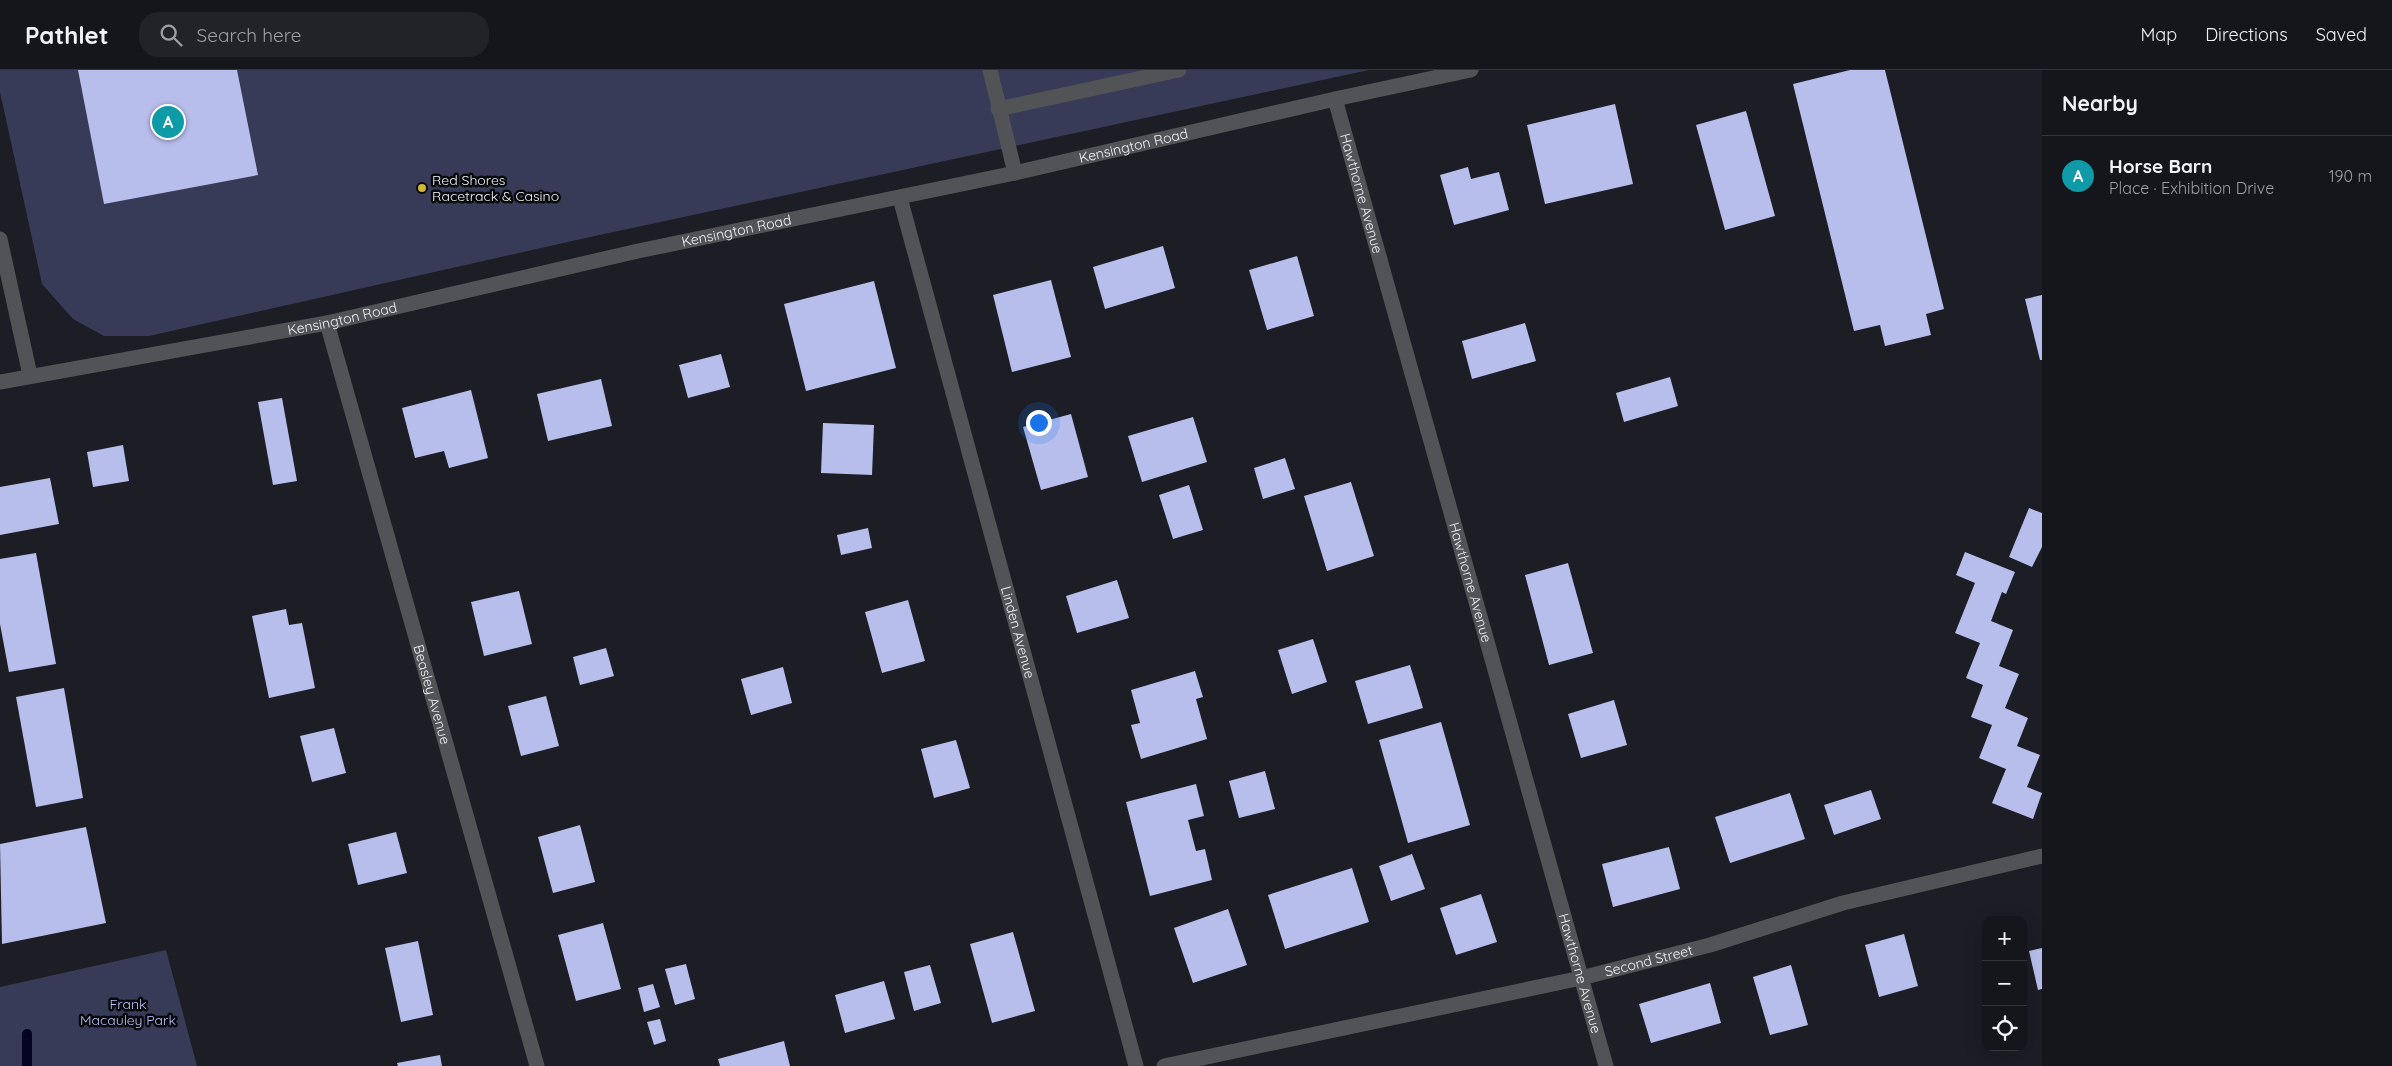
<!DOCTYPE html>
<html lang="en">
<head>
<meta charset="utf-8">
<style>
  :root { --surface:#15161c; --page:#222329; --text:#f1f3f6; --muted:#9d9fa3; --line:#34353b; --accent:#cfb837 }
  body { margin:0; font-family:Quicksand,sans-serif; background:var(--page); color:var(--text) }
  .controls { position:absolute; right:15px; bottom:15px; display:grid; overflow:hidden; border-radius:10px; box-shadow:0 5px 20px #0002 }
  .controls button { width:45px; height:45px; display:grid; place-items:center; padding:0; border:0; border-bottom:1px solid var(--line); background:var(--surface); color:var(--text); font:25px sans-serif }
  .you { position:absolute; left:1038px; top:352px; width:18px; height:18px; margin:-12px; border:4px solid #fff; border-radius:50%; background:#1a73e8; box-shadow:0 0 0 8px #1a73e833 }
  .badge { display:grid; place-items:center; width:32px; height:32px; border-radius:50%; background:var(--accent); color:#fff; font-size:16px; font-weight:700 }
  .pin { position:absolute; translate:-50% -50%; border:2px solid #fff; box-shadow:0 1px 5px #0006 }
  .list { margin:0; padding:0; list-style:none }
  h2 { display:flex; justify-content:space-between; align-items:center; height:65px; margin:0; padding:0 20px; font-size:21px }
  h2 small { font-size:16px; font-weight:400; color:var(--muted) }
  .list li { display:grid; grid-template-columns:32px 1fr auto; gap:15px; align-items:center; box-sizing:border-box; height:80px; padding:0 20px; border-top:1px solid var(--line) }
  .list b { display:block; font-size:19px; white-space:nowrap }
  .list p { margin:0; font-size:16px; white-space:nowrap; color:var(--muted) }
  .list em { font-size:16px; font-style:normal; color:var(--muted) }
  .icon { flex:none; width:28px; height:28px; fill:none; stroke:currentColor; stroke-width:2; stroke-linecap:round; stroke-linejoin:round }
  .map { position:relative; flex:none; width:2042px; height:996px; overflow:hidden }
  header { display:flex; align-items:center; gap:30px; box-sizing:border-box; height:70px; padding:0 25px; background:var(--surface); border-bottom:1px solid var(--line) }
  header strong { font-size:24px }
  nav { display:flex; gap:28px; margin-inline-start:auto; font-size:18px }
  .search { width:350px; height:45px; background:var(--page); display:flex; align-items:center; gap:12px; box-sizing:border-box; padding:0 18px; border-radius:20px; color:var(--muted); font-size:19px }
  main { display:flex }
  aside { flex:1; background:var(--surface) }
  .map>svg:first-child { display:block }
  .green { fill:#383b57 }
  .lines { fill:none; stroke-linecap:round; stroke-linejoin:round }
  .stream { stroke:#060423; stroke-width:10 }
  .building { fill:#b7beeb }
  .minor { stroke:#525357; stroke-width:15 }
  .poi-dot { fill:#cfb837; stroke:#07080b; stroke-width:2 }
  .labels { text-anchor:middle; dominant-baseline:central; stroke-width:5; stroke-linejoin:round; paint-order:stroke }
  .street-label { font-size:14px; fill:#f0f1f7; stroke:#07080b }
  .poi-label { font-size:14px; fill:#f0f1f7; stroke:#07080b; text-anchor:start }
  .park-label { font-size:14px; fill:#b9c0f6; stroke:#07080b }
</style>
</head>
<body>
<header>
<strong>Pathlet</strong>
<div class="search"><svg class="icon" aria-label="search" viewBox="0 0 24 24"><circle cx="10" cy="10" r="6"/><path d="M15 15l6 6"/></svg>Search here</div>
<nav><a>Map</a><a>Directions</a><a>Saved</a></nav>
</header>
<main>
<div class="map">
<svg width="2042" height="996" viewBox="0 0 2042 996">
  <rect width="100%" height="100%" fill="#1c1d25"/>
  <!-- green -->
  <g class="green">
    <path d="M0,0H1369L581,169L149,266H104L73,249L42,214L0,22Z"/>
    <path d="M166,880L197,996H0V917Z"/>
  </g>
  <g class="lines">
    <!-- stream -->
    <path class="stream" d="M27,964V996"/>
  </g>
  <!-- building -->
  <g class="building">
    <path d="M78,0H237L258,105L104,134Z"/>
    <path d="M1850,0H1885L1944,239L1926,244L1931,265L1885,276L1880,255L1854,261L1793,14Z"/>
    <path d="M1615,34L1633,114L1545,134L1527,55Z"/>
    <path d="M1746,41L1775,146L1725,160L1696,55Z"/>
    <path d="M1468,97L1471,109L1499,102L1509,140L1454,155L1440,105Z"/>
    <path d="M1163,176L1175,218L1105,239L1093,197Z"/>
    <path d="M1297,186L1314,246L1267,260L1249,200Z"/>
    <path d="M1051,210L1071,287L1012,302L993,225Z"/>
    <path d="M874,211L896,298L806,321L784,234Z"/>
    <path d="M2042,225V290H2040L2025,229Z"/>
    <path d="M1525,253L1536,291L1472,309L1462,271Z"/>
    <path d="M721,284L730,317L688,328L679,295Z"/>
    <path d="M1670,307L1678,336L1624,352L1616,323Z"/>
    <path d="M601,309L612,356L548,371L537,324Z"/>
    <path d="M471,320L488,388L449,398L444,381L415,388L402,338Z"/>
    <path d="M282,328L297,411L273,415L258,332Z"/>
    <path d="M1071,344L1088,407L1041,420L1023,357Z"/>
    <path d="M1193,347L1207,392L1142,412L1128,366Z"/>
    <path d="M823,353L874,355L872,405L821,403Z"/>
    <path d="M123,375L129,411L93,417L87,382Z"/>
    <path d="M1285,388L1295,419L1263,429L1254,398Z"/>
    <path d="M50,408L59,454L0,465V417Z"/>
    <path d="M1351,412L1374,486L1327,501L1304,426Z"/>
    <path d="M1189,415L1203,460L1173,469L1159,425Z"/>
    <path d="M2029,438L2042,443V477L2032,497L2009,487Z"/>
    <path d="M868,458L872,478L841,485L837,465Z"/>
    <path d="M1965,482L2015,502L2006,524L2002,522L1991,551L2013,560L1999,596L2019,604L2005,638L2028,648L2017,676L2040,685L2027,717L2042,723L2033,749L1992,733L2006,699L1979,688L1992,655L1971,647L1983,615L1966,608L1980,573L1955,563L1975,513L1956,505Z"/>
    <path d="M36,483L56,594L9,602L0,554V489Z"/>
    <path d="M1568,493L1593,583L1549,595L1525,505Z"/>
    <path d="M1117,510L1129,548L1077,563L1066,526Z"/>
    <path d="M519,521L532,574L484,586L471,532Z"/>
    <path d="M908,530L925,591L882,603L865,542Z"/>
    <path d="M286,539L289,555L302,553L315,618L269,628L252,546Z"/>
    <path d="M1313,569L1327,612L1292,624L1278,580Z"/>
    <path d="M606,578L614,606L580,615L573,587Z"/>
    <path d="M1410,595L1423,638L1368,654L1355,611Z"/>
    <path d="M783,597L792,633L751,645L741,609Z"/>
    <path d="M1195,601L1203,627L1196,629L1207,669L1141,689L1131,655L1140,653L1131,620Z"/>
    <path d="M64,618L83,728L36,737L16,627Z"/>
    <path d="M546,626L559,676L521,686L508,636Z"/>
    <path d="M1614,630L1627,675L1581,688L1568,644Z"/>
    <path d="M1441,652L1470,755L1408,773L1379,670Z"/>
    <path d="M334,658L346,703L312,712L300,666Z"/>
    <path d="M956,670L970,718L934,728L921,679Z"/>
    <path d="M1265,701L1275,739L1239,748L1229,711Z"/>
    <path d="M1196,714L1204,746L1188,750L1196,781L1205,779L1212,810L1150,826L1126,732Z"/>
    <path d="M1871,720L1881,749L1834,765L1824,735Z"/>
    <path d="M1790,723L1805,769L1730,793L1715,747Z"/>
    <path d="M580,755L595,812L553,823L538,767Z"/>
    <path d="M86,757L106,853L2,874L0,774Z"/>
    <path d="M396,762L407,803L358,815L348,774Z"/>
    <path d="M1669,777L1680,819L1613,837L1602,794Z"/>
    <path d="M1412,784L1425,819L1391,831L1379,796Z"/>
    <path d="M1352,798L1369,852L1285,879L1268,825Z"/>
    <path d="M1481,824L1497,872L1456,885L1440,838Z"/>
    <path d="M1228,839L1247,895L1193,913L1174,858Z"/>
    <path d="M603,853L621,919L576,931L558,865Z"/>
    <path d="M1013,862L1035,941L992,953L970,874Z"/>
    <path d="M1904,864L1918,916L1879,927L1865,875Z"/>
    <path d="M418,871L433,945L401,952L385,878Z"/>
    <path d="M2042,878V919L2038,920L2029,881Z"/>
    <path d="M686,894L695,929L675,935L665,899Z"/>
    <path d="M930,895L941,933L914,941L904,902Z"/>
    <path d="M1791,895L1808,955L1770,965L1753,907Z"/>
    <path d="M884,911L895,949L845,963L835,925Z"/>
    <path d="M1710,913L1721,953L1651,973L1639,934Z"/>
    <path d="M653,914L660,937L644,942L638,918Z"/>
    <path d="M660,949L666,971L654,975L647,952Z"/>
    <path d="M784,971L790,996H720L718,989Z"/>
    <path d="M440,985L442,996H398L397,993Z"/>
  </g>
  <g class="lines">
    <!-- minor -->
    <g class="minor">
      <path d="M990,0L1015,103"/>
      <path id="s1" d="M1335,29L1606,996"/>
      <path d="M998,39L1179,0"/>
      <path id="s2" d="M900,128L1136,996"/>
      <path d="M0,169L30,305"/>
      <path id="s3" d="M327,253L537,996"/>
      <path id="s4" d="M0,312L327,253L638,181L1015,103L1335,29L1471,0"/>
      <path id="s5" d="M1164,996L1581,908L1710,875L1843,833L2042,786"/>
    </g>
  </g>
  <!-- markers -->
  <circle class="poi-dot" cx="422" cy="118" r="5"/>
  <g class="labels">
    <!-- street labels -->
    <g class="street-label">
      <text stroke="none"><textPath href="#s4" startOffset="1158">Kensington Road</textPath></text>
      <text stroke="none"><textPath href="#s1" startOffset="98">Hawthorne Avenue</textPath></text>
      <text stroke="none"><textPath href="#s4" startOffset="752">Kensington Road</textPath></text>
      <text stroke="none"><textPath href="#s4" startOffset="348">Kensington Road</textPath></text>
      <text stroke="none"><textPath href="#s1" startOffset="502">Hawthorne Avenue</textPath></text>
      <text stroke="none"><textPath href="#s2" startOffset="450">Linden Avenue</textPath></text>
      <text stroke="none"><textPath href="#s3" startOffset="386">Beasley Avenue</textPath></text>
      <text stroke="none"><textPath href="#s5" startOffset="496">Second Street</textPath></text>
      <text stroke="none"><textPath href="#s1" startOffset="908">Hawthorne Avenue</textPath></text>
    </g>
    <!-- poi labels -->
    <g class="poi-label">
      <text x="432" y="110">Red Shores<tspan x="432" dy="16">Racetrack &amp; Casino</tspan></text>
    </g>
    <!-- park labels -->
    <g class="park-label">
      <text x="128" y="934">Frank<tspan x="128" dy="16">Macauley Park</tspan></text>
    </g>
  </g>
</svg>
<div class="controls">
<button>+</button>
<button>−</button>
<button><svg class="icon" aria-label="locate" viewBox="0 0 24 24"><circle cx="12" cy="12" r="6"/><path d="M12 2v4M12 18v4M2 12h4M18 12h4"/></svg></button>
</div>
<div class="you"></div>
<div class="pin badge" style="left:168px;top:52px;background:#0f9aa8">A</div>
</div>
<aside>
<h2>Nearby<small></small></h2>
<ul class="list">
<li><span class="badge" style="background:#0f9aa8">A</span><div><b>Horse Barn</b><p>Place · Exhibition Drive</p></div><em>190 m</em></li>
</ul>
</aside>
</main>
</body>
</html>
